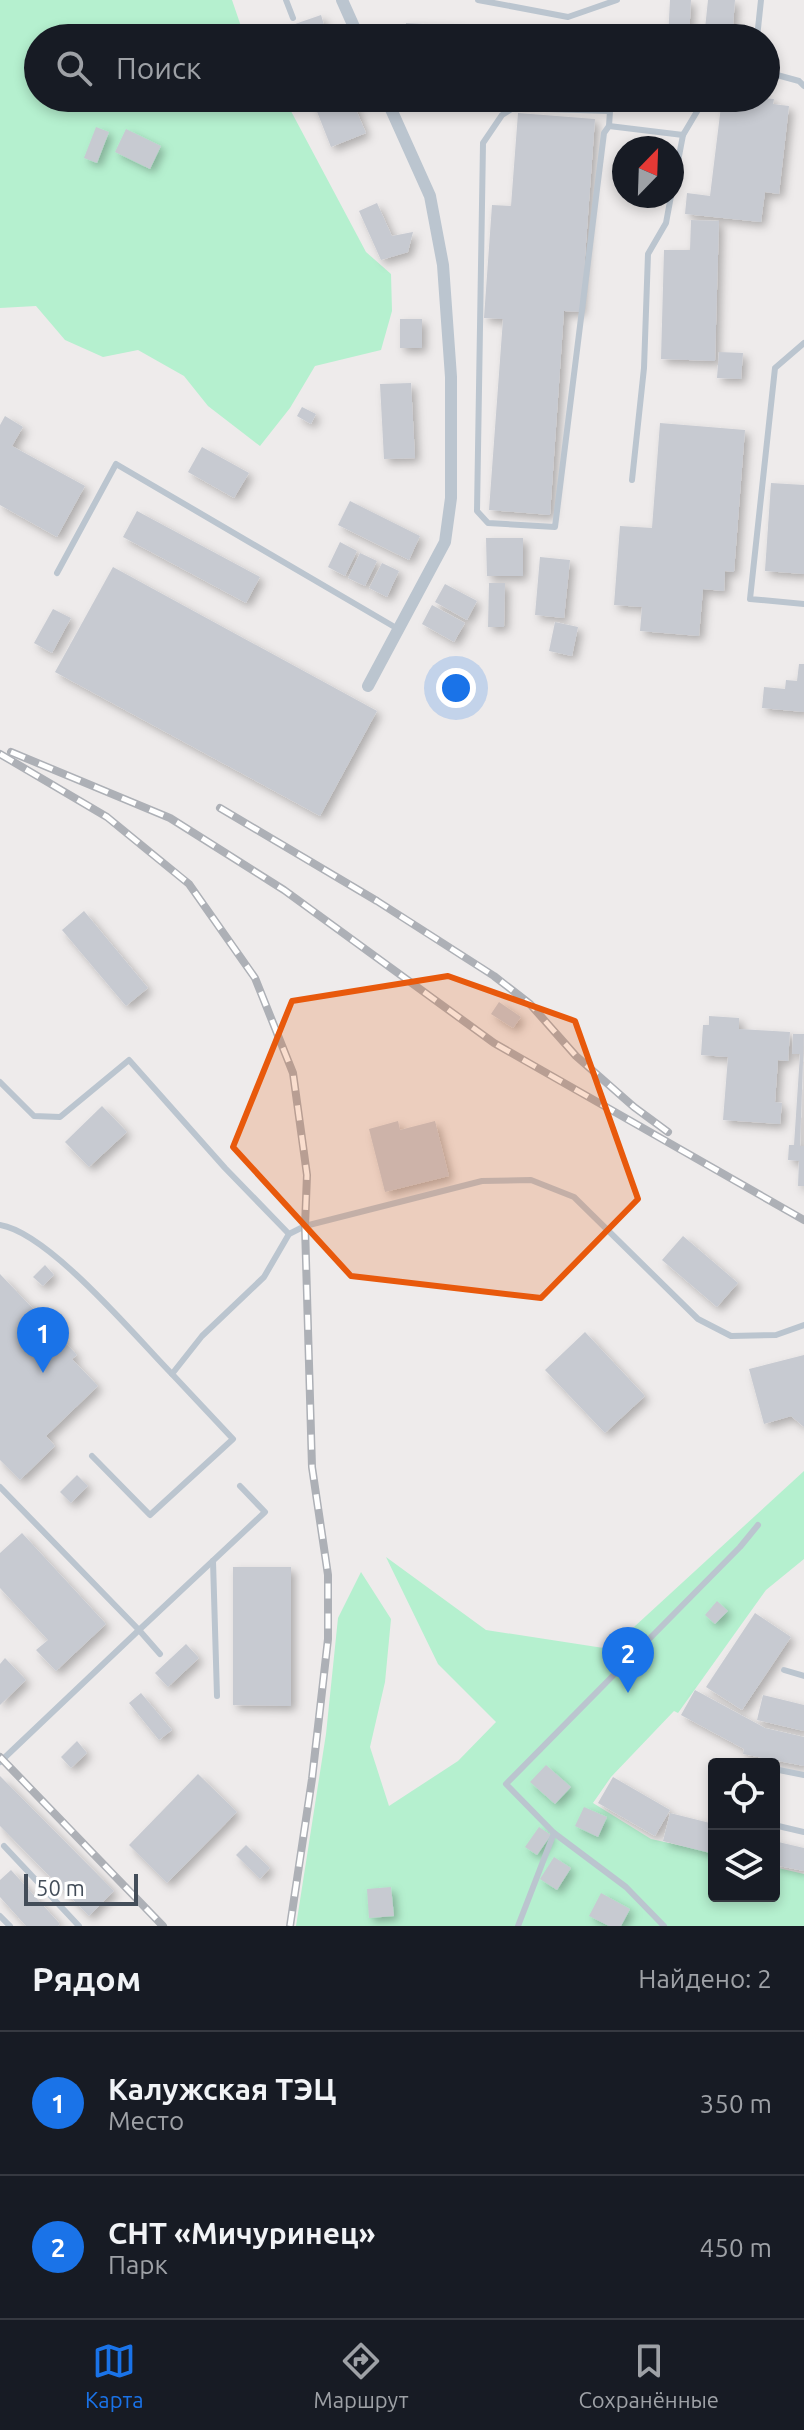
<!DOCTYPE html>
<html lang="ru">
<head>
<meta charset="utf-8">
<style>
  :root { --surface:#171b24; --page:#20242c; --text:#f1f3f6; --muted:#9ea1a6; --line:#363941; --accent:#1a73e8 }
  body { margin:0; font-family:Ubuntu,sans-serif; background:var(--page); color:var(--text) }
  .controls { position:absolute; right:24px; bottom:24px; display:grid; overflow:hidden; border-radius:8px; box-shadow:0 4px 12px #0003 }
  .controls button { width:72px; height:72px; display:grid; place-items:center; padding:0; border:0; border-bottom:2px solid var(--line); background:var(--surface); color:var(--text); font:40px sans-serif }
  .compass { position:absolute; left:612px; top:136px; width:72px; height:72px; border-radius:50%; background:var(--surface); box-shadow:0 4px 12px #0003; rotate:23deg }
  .scale { position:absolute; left:24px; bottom:20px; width:114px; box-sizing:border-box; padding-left:8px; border:4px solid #434d59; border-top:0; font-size:22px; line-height:28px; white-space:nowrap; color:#434d59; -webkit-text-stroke:6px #fff; paint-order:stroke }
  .you { position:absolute; left:456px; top:688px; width:28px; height:28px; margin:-20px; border:6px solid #fff; border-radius:50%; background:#1a73e8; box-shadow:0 0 0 12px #1a73e833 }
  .badge { display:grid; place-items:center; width:52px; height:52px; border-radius:50%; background:var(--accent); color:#fff; font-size:26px; font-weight:700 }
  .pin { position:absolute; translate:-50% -66px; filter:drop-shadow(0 2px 4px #0008) }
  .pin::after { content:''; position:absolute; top:42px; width:28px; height:24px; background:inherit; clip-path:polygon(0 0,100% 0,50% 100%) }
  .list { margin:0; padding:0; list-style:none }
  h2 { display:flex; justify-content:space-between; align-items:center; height:104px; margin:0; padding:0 32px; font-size:34px }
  h2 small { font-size:26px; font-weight:400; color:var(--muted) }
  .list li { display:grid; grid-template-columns:52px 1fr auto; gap:24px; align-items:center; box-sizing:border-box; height:144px; padding:0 32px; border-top:2px solid var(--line) }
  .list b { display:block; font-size:30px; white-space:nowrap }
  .list p { margin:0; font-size:26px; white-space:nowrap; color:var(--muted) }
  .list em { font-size:26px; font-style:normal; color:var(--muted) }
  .icon { flex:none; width:44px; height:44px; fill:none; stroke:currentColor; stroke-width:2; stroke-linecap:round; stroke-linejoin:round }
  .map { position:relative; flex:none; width:804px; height:1926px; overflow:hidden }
  .search { position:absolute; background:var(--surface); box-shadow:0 4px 12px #0003; left:24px; right:24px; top:24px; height:88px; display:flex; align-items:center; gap:20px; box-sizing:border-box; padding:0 28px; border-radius:44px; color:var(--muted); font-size:30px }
  .sheet { height:392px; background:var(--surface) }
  nav { display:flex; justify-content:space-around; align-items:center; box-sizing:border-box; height:112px; border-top:2px solid var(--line); background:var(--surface); font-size:22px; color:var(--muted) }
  nav a { display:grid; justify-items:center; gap:4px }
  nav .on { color:var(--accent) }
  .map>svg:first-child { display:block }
  .green { fill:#b5f0cf }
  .building { fill:#c7cad1; filter:url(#shadow) }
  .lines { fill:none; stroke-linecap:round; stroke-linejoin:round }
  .service { stroke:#bbc5cf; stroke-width:6 }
  .minor { stroke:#bbc5cf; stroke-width:12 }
  .rail-casing { stroke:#adb0b6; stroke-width:8 }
  .rail { stroke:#fff; stroke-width:5; stroke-dasharray:15; stroke-linecap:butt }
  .marked { fill:#e8590c; fill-opacity:0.2; stroke:#e8590c; stroke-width:6; stroke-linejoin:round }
</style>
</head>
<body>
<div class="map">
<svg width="804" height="1926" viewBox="0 0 804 1926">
  <defs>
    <filter id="shadow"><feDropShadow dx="4.5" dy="4.5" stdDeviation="4" flood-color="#0004"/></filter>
  </defs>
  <rect width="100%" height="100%" fill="#eeebeb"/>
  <!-- green -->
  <g class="green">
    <path d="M0,0H232L245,38H38V98H284L366,252L391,274L392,311L381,350L315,366L290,408L260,446L208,406L184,376L138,350L103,357L65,340L36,306L0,308Z"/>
    <path d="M804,1471V1559L766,1590L678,1713L674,1711L611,1777L593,1803L651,1839L714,1853V1896H774V1867L804,1874V1926H296L326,1734L338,1618L361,1572L391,1619L385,1682L370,1747L389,1806L458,1761L496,1722L438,1664L386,1557L486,1630L610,1649Z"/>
  </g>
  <!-- building -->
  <g class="building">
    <path d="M670,0H691L689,38H668Z"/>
    <path d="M708,0H735L732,38H704Z"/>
    <path d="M321,15L328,38H275L272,32Z"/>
    <path d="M406,23L459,26V38H405Z"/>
    <path d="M315,98H351L366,133L331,147L312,99Z"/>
    <path d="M722,98H763L774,99L773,104L789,106L779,194L765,192L761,222L685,214L687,193L710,196Z"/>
    <path d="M518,113L595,119L581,312L564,311L550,515L489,510L503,319L484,318L492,205L511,206Z"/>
    <path d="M96,127L109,132L97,163L84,158Z"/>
    <path d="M126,129L161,146L150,169L115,152Z"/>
    <path d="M377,203L392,236L413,232L408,252L381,260L359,211Z"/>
    <path d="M691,220L719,221L715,361L661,359L664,250H690Z"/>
    <rect x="400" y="319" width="22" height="29"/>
    <path d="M719,352L743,353L741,379L717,378Z"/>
    <path d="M411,383L415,458L384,459L380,384Z"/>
    <path d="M302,407L316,414L311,424L297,416Z"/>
    <path d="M5,416L23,427L12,446L85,486L57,537L0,505V425Z"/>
    <path d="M660,423L745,430L734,572L725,571L724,591L703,589L699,636L640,631L642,607L614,605L620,526L652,528Z"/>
    <path d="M202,447L249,473L234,498L188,472Z"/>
    <path d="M771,483L804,485V574L765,571Z"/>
    <path d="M350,501L420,536L409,560L338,525Z"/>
    <path d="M137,511L260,577L246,603L123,537Z"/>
    <path d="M486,538H523V576H487Z"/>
    <path d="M340,542L357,551L345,576L328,567Z"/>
    <path d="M360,553L377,561L365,586L348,578Z"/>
    <path d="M540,557L570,560L564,618L535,615Z"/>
    <path d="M382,563L399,571L387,597L369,588Z"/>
    <path d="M113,567L377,711L320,816L55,672Z"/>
    <path d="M489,583H505L504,627H488Z"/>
    <path d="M445,584L477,601L467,620L435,602Z"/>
    <path d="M432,605L465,623L454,642L422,624Z"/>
    <path d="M53,609L71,618L52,653L34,643Z"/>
    <path d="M555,622L578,627L572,656L549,651Z"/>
    <path d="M799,664H804V712L762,708L764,687L785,689L786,680L797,681Z"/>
    <path d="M84,911L148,988L126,1006L62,930Z"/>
    <path d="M499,1002L521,1017L513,1028L491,1014Z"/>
    <path d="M709,1016L739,1018V1029L790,1032L788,1061L778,1060L775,1102L782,1103L780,1124L723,1120L728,1057L701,1055L703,1025H709Z"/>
    <path d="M793,1034H804L800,1146H804V1186H798L799,1161L788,1160L789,1145H794L800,1054H792Z"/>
    <path d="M102,1106L127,1132L89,1167L65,1142Z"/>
    <path d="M398,1121L400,1130L435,1121L449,1176L385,1192L369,1129Z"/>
    <path d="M683,1236L738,1283L717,1307L662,1260Z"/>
    <path d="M45,1265L54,1275L43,1286L33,1277Z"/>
    <path d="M0,1274L77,1355L72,1359L98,1386L46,1436L55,1446L20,1480L0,1460Z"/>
    <path d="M585,1332L645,1396L605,1433L545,1370Z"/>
    <path d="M804,1355V1427L791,1416L764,1424L749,1369Z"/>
    <path d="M77,1475L88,1486L71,1503L60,1492Z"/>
    <path d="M22,1533L106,1624L56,1671L36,1650L48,1640L0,1588V1553Z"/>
    <path d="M233,1567H291V1706L233,1705Z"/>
    <path d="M717,1601L728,1611L715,1624L705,1615Z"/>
    <path d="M755,1613L791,1637L742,1710L706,1687Z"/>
    <path d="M186,1644L199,1658L168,1687L155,1673Z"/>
    <path d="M5,1658L26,1680L0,1705V1664Z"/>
    <path d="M695,1690L765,1728L804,1737V1766L743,1754L744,1749L681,1715Z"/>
    <path d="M141,1693L172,1730L159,1740L129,1703Z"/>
    <path d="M763,1695L804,1705V1731L757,1720Z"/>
    <path d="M77,1741L87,1753L71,1768L61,1757Z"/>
    <path d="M546,1765L571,1787L555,1804L530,1782Z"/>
    <path d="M198,1774L237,1812L167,1883L129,1845Z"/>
    <path d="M0,1776L114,1891L89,1916L0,1826Z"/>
    <path d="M613,1777L670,1810L655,1836L598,1803Z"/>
    <path d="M584,1807L607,1817L598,1837L575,1826Z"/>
    <path d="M670,1813L714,1824V1854L663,1841Z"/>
    <path d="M539,1827L551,1835L537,1855L525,1847Z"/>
    <path d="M774,1841L804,1848V1871L774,1865Z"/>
    <path d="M246,1845L270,1868L260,1879L236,1855Z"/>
    <path d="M554,1857L571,1868L557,1890L540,1879Z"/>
    <path d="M11,1870L60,1924L58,1926H26L0,1897V1880Z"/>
    <path d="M391,1887L394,1916L369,1918L367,1889Z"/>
    <path d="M601,1893L630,1909L621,1926H609L589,1916Z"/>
  </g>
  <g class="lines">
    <!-- service -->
    <g class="service">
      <path d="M286,0L293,18"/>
      <path d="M478,0L568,17L617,0"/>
      <path d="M757,38L761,0"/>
      <path d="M766,72L799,81L804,86"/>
      <path d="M513,108L610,111L609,126L604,133L555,527L488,523L477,511L483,143L502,115Z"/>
      <path d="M609,126L683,135L705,98"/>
      <path d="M672,193L683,135"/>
      <path d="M804,343L775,368L750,599L804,604"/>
      <path d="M632,480L644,368L648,254L666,223L671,196"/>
      <path d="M57,573L116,464L398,629"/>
      <path d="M0,1082L34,1116L60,1117L129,1060L225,1168L289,1234"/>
      <path d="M0,1225C49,1233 135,1336 172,1374"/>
      <path d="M92,1456L150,1515L233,1439L172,1374L202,1336L264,1277L289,1234L305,1226L482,1181L531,1180L574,1197L698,1319L731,1336L776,1335L804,1325"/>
      <path d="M0,1487L139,1630L265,1512L240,1486"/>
      <path d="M213,1561L217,1696"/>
      <path d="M784,1670L804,1676"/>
      <path d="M0,1762L139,1630L160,1654"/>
      <path d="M747,1764H750"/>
      <path d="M774,1769L804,1775"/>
      <path d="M774,1825L804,1832"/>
      <path d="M554,1833L626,1887L664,1926"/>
      <path d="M4,1846L79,1926"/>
      <path d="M0,1916L10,1926"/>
      <path d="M518,1926L554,1833L506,1784L740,1547L758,1525"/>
    </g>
    <!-- minor -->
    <g class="minor">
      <path d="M342,0L359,38"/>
      <path d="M368,686L445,542L451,498V377L443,265L430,196L386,98"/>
    </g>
    <!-- rail casing -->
    <g class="rail-casing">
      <g id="rail">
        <path d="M11,752L170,818L284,890L494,1043L804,1220"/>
        <path d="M0,754L107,817L189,884L255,978L293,1073L307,1175L305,1226L312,1467L328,1575V1639L312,1779L290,1926"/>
        <path d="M220,808L377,901L494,976L530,1004L576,1056L634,1107L668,1132"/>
        <path d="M0,1757L163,1926"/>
      </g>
    </g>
    <!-- rail -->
    <use href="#rail" class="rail"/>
  </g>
  <!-- marked area -->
  <path class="marked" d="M448,976L575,1021L638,1199L541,1298L351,1276L233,1147L292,1001Z"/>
</svg>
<div class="controls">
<button><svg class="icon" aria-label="locate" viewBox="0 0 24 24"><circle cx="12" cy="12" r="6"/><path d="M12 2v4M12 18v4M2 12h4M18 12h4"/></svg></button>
<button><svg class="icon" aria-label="layers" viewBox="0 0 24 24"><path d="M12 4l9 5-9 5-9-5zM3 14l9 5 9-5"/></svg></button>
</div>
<svg class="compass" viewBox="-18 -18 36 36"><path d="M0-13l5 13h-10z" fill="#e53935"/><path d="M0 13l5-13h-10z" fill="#9ea1a6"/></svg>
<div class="scale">50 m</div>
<div class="you"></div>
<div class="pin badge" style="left:43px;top:1373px">1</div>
<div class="pin badge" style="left:628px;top:1693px">2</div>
<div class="search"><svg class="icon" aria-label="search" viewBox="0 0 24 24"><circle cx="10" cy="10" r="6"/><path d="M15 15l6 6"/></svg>Поиск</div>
</div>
<section class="sheet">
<h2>Рядом<small>Найдено: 2</small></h2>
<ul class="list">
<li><span class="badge">1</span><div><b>Калужская ТЭЦ</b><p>Место</p></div><em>350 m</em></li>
<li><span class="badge">2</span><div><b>СНТ «Мичуринец»</b><p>Парк</p></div><em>450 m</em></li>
</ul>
</section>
<nav>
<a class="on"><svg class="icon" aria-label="map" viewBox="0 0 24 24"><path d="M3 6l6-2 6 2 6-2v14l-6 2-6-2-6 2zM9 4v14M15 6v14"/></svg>Карта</a>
<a><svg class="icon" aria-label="directions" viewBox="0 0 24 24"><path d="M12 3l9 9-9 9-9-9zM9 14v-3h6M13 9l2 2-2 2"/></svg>Маршрут</a>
<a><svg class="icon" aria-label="saved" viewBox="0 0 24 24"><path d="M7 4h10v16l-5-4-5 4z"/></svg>Сохранённые</a>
</nav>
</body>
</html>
